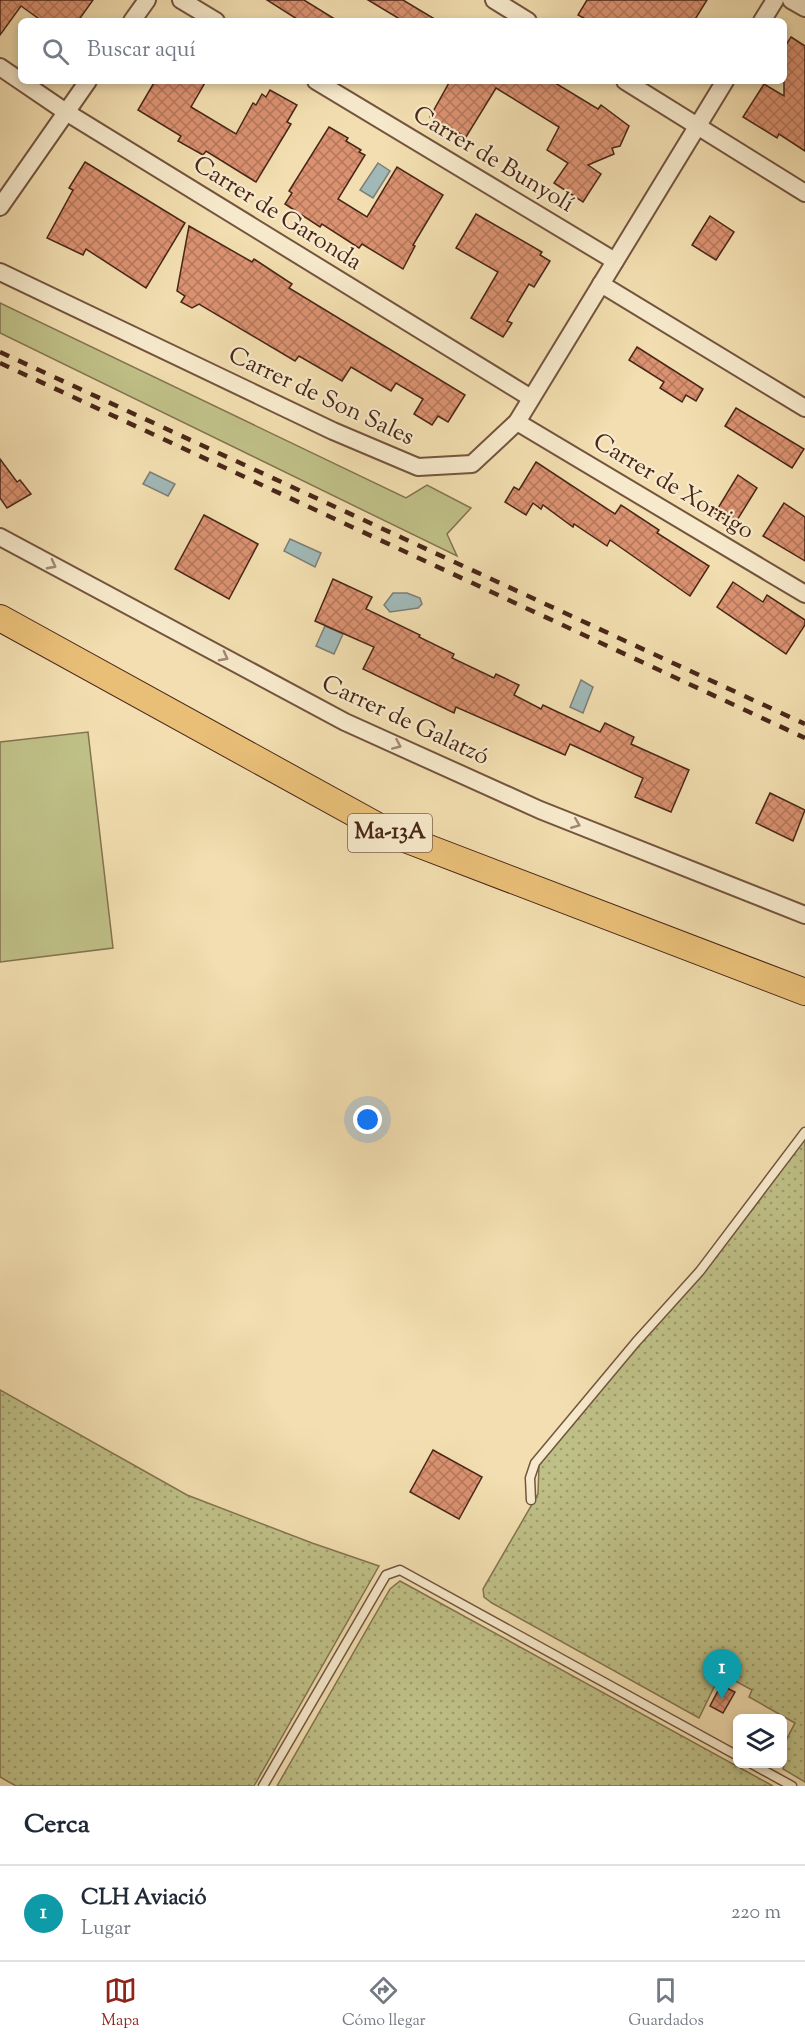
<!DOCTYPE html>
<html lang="es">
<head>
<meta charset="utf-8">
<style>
  :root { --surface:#fff; --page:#f6f6f7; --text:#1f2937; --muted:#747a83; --line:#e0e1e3; --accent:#8f2418 }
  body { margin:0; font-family:"Sorts Mill Goudy",serif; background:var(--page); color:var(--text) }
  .controls { position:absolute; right:18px; bottom:18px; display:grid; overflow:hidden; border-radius:9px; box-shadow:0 3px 9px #0003 }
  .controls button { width:54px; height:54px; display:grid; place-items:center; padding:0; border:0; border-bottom:2px solid var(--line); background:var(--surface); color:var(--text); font:30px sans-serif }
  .you { position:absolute; left:368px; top:1120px; width:21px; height:21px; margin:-15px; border:4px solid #fff; border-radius:50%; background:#1a73e8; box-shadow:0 0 0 9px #1a73e833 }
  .badge { display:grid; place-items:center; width:39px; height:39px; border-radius:50%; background:var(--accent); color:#fff; font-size:20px; font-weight:700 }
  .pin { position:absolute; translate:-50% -50px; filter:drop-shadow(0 2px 3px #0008) }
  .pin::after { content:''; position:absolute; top:32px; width:21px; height:18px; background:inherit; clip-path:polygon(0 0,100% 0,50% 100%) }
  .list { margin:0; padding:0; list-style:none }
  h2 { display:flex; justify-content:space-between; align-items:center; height:78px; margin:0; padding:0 24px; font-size:26px }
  h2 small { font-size:20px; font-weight:400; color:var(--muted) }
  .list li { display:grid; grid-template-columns:39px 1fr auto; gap:18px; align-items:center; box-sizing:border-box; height:96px; padding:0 24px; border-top:2px solid var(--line) }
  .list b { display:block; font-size:22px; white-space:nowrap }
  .list p { margin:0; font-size:20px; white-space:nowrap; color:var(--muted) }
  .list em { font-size:20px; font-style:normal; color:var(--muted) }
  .icon { flex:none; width:33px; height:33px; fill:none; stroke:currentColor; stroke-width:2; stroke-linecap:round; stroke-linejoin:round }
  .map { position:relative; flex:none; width:805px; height:1786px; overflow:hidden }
  .search { position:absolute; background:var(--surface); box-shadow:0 3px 9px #0003; left:18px; right:18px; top:18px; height:66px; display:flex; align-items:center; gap:15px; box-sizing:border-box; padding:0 21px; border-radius:9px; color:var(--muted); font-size:22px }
  .sheet { height:174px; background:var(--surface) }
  nav { display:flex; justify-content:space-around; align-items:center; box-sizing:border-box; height:84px; border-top:2px solid var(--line); background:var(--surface); font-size:16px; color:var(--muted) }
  nav a { display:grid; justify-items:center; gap:3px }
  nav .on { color:var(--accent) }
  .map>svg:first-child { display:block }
  .grass { fill:url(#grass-dots); stroke:#847350; stroke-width:1.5 }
  .park { fill:#bfc087; stroke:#847350; stroke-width:1.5 }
  .water { fill:#a0b9b7; stroke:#7d7e77; stroke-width:1.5 }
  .building { fill:url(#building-cross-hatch); stroke:#492618; stroke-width:1.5 }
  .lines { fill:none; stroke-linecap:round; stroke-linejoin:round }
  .service-casing { stroke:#73543e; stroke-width:11 }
  .minor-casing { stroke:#73543e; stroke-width:20 }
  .primary-casing { stroke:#492618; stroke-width:28 }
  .service { stroke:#f7eacc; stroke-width:8 }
  .minor { stroke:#f7eacc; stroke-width:16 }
  .primary { stroke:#e9bf78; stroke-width:26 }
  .rail { stroke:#492618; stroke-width:4.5; stroke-dasharray:10 10; stroke-linecap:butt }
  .oneway { stroke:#a08872 }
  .labels { text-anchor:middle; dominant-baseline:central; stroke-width:4.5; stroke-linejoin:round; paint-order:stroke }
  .shield { fill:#f7eacc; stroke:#7d614e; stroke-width:1.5 }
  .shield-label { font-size:22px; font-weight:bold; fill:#492618 }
  .street-label { font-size:24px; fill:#492618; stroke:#f7eacc }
</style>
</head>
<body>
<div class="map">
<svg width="805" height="1786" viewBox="0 0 805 1786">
  <defs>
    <pattern id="grass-dots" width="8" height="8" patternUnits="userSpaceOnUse" patternTransform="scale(1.5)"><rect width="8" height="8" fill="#bfc087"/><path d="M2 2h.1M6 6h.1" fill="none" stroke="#9d9c6d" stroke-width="1.8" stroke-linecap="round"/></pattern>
    <pattern id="building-cross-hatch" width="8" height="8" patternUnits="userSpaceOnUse" patternTransform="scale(1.5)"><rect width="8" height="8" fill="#db9271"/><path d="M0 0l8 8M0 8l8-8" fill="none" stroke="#b4775c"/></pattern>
  </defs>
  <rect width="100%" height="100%" fill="#f2deb0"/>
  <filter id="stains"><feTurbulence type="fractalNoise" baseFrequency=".00333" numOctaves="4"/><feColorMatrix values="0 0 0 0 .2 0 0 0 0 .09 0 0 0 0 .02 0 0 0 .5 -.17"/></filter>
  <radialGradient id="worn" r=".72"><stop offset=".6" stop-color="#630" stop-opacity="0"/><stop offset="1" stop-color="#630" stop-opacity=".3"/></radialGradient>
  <!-- grass -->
  <g class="grass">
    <path d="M805,1138V1782L783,1769L786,1759L783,1755V1746L795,1723L749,1697L752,1690L721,1673L699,1718L492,1603L484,1597L483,1589L538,1494L539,1465Z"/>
    <path d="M0,1390L187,1495L312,1543L379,1566L254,1786H16L0,1777Z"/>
    <path d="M400,1581L773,1786H277L390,1589Z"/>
  </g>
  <!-- park -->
  <g class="park">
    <path d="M0,303L406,498L427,485L471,508L447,534L457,556L0,333Z"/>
    <path d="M88,732L113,948L0,962V742Z"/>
  </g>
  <!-- water -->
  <g class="water">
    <path d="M378,163L390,171L373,198L360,190Z"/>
    <path d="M150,472L175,484L168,496L143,484Z"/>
    <path d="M290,539L321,553L315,567L284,551Z"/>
    <path d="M393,593H407L420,598L422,604L418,608L390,612L384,605Z"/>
    <path d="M325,626L343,634L334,654L316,646Z"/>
    <path d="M581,680L593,687L583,713L570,707Z"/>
  </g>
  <!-- building -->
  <g class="building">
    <path d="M0,0H93L78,21H42L21,6L0,35Z"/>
    <path d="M267,0H304L338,21H300Z"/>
    <path d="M368,0H403L438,21H403Z"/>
    <path d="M587,0H707L694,21H589L578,15Z"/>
    <path d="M791,37L805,46V151L779,134L777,138L743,117L764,84L784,96V48Z"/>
    <path d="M155,81H206L191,107L236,134L253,103L256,105L262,94L266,97L270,90L297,105L287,122L291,124L256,182L206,151L203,155L178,141L181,136L138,110Z"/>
    <path d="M450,81H552L598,109L601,105L629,126L620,146L612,148L614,154L588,165L601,174L583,202L554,183L568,163L547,150L559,127L496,88L466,137L430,117Z"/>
    <path d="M329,127L348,138L346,141L361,150L359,152L365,155L338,199L367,217L397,167L443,195L413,245L415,246L403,269L362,244L359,248L322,224L320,227L285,204L292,193L289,191Z"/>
    <path d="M85,162L185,223L146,288L86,249L83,255L47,238L73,190L69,188Z"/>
    <path d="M476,214L542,252L540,255L550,261L534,287L529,284L507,321L512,323L503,337L471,318L498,272L456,248Z"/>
    <path d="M710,216L734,232L716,260L692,245Z"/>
    <path d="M189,226L252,262L254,259L292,284L289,288L465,395L448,422L438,416L432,425L414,414L423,399L396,383L391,391L351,367L342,381L299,356L295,361L199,304L192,308L181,302L185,296L177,291Z"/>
    <path d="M637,347L703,389L696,401L686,395L682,402L660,388L664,382L629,360Z"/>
    <path d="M736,408L804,449L792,468L725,426Z"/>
    <path d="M0,459L17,482L20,480L31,494L7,508L0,498Z"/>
    <path d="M536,462L615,514L621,505L659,530L657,533L709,566L690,596L610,540L607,546L574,524L573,527L543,505L541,509L533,503L526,515L505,502L514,487L519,490Z"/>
    <path d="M738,475L757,488L734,525L715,513Z"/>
    <path d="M784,503L805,517V561L763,536Z"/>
    <path d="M204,515L258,544L229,599L175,569Z"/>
    <path d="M333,579L372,597L366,609L420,635L419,637L454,654L452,658L494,678L496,674L519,685L514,695L541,709L543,705L600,732L605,723L634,737L631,744L689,770L671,812L635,797L643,778L570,744L565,755L456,707L454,713L363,669L374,647L315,621Z"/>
    <path d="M733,582L763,602L767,595L805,620V625L786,654L717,607Z"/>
    <path d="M770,793L805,810L793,841L756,823Z"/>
    <path d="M433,1450L482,1477L459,1519L410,1492Z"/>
    <path d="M721,1685L735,1692L723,1713L710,1706Z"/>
  </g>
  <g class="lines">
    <!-- service casing -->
    <g class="service-casing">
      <g id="service">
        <path d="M531,1500L530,1478L535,1463L636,1342L700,1271L805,1132"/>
        <path d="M752,1764L792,1786"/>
        <path d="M263,1786L386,1575L400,1570L738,1756"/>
      </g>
    </g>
    <!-- minor casing -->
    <g class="minor-casing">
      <g id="minor">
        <path d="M181,0L216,21"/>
        <path d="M494,0L528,21"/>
        <path d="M791,0L805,8"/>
        <path d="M132,21L147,0"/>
        <path d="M762,21L775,0"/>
        <path d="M0,67L66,112L531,398"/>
        <path d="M316,81L615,261"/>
        <path d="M625,81L805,193"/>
        <path d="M0,207L88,81"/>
        <path d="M0,272L333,431L418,467L472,464L517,422L725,81"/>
        <path d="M601,284L805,408"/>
        <path d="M517,422L805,594"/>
        <path d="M0,537L345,722L540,810L805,915"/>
      </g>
    </g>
    <!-- primary casing -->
    <g class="primary-casing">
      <path id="primary" d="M0,618L392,834L805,992"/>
    </g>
    <!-- service -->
    <use href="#service" class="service"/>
    <!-- minor -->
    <use href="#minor" class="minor"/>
    <!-- primary -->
    <use href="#primary" class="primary"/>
    <!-- rail -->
    <g class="rail">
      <path d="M0,352L805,724"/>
      <path d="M0,363L805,738"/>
    </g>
  </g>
  <!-- one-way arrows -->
  <defs><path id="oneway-chevron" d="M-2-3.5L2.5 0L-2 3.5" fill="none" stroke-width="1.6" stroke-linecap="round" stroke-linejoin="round" transform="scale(1.5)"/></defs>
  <g class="oneway">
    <use href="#oneway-chevron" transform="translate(52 565) rotate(28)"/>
    <use href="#oneway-chevron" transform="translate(224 657) rotate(28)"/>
    <use href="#oneway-chevron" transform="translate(397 745) rotate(24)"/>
    <use href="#oneway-chevron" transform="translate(576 824) rotate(22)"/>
  </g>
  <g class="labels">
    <!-- shield labels -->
    <rect class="shield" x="348" y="814" width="84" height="38" rx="4.5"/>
    <g class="shield-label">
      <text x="390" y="833">Ma-13A</text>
    </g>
    <!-- street labels -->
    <g class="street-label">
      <text transform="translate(493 160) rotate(31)">Carrer de Bunyolí</text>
      <text transform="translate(277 214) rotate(32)">Carrer de Garonda</text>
      <text transform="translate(321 397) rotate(25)">Carrer de Son Sales</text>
      <text transform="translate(673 487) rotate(31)">Carrer de Xorrigo</text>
      <text transform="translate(405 721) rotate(25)">Carrer de Galatzó</text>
    </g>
  </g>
  <rect width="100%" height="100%" filter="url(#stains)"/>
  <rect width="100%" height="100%" fill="url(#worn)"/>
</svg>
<div class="controls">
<button><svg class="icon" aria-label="layers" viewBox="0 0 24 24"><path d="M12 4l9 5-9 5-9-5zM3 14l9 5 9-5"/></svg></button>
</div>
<div class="you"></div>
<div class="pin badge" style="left:722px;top:1699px;background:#0f9aa8">1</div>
<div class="search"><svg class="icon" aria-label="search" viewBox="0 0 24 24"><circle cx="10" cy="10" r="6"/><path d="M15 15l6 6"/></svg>Buscar aquí</div>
</div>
<section class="sheet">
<h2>Cerca<small></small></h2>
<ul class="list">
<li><span class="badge" style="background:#0f9aa8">1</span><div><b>CLH Aviació</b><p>Lugar</p></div><em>220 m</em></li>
</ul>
</section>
<nav>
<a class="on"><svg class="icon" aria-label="map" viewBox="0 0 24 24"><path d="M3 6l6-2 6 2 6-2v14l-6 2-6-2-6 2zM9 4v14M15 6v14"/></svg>Mapa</a>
<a><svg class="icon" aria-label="directions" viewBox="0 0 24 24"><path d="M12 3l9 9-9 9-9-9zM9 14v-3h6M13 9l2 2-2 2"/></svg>Cómo llegar</a>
<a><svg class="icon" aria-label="saved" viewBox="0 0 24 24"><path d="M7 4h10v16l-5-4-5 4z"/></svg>Guardados</a>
</nav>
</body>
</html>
